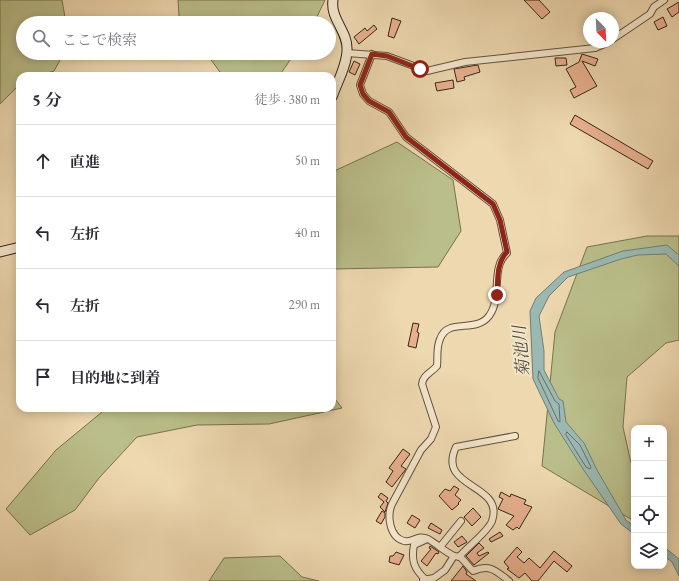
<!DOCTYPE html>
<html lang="ja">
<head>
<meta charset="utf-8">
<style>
  :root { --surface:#fff; --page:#f2f2f3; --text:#2b2b33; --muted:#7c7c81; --line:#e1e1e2 }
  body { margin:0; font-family:"EB Garamond","Noto Serif JP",serif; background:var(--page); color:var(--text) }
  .controls { position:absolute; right:12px; bottom:12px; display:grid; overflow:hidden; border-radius:8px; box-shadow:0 2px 10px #0003 }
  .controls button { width:36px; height:36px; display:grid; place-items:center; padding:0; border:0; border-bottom:1px solid var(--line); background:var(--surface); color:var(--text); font:20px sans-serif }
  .compass { position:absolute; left:583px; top:12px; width:36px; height:36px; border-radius:50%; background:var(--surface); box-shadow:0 2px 10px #0003; rotate:156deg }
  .stop { position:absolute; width:12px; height:12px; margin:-9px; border:3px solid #8f2418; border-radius:50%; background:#fff }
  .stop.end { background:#8f2418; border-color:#fff; box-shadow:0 1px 4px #0008 }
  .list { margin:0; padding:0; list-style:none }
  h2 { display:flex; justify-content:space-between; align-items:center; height:52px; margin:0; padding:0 16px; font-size:17px }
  h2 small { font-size:13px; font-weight:400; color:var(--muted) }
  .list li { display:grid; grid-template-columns:26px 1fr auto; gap:12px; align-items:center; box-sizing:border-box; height:72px; padding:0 16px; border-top:1px solid var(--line) }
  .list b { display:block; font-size:15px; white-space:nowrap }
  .list em { font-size:13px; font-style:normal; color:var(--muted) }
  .icon { flex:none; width:22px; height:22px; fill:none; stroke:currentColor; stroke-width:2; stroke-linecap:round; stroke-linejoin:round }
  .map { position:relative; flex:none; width:679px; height:581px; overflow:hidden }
  .search { position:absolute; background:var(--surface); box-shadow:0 2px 10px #0003; left:16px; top:16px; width:320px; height:44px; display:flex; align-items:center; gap:10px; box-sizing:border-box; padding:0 14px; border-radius:22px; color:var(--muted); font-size:15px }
  .panel { position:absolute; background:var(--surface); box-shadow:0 2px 10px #0003; left:16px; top:72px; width:320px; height:340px; border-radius:12px }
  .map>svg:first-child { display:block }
  .green { fill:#babe8a; stroke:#777250 }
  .water { fill:#9bb9b2; stroke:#727e74 }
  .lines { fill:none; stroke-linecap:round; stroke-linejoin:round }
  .shore { stroke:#686f64; stroke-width:1 }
  .building { fill:#e9b08f; stroke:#342517 }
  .street-casing { stroke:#62523d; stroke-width:8 }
  .secondary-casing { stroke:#342517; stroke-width:11 }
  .street { stroke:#f4e6cc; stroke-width:6 }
  .secondary { stroke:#f4e6cc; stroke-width:9 }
  .route { stroke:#8f2418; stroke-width:5 }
  .labels { text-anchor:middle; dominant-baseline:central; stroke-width:3.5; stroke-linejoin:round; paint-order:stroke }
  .water-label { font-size:17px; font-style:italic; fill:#4e4a3e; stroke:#f4e6cc }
</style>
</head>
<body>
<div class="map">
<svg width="679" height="581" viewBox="0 0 679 581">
  <rect width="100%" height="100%" fill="#eed8b0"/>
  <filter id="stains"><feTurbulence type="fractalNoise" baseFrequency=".005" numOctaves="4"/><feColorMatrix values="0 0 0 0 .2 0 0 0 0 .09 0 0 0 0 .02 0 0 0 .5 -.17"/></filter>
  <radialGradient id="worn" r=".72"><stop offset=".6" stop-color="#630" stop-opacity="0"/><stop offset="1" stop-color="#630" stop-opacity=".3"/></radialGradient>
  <!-- green -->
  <g class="green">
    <path d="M0,0H62L66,23H23V53H64L54,71L38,76H20V84L0,104Z"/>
    <path d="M178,0H325L314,23H184L179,16Z"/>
    <path d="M206,53H295L279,76H227L220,72Z"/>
    <path d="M397,142L453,180L461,231L438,267L332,269V172Z"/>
    <path d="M647,236H679V340L666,343L627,377L623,427L631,463L634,467V521L542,466L555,332L587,247Z"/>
    <path d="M332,395L342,408L269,424L197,425L137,437L99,478L75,510L30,535L6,509L56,450L102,412L103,408H332Z"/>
    <path d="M280,556L302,577L319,581H209L224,558Z"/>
  </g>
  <!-- water -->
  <g class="water">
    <path d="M667,245L679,255V266L666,254L638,255L621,259L568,277L549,296L539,316L544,351V370L559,399L563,401L566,422L584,443L597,470L626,520L634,526V534L621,524L583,469L554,423L533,379L530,311L536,298L564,272L623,251Z"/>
    <path d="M664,547L679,559V576L672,562L664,556Z"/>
  </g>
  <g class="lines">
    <!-- shore -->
    <g class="shore">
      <path d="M539,371L555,401L559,404L560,422L558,421L538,378Z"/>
      <path d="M567,432L580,445L591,467L590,469L586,467L566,435Z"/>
    </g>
  </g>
  <!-- building -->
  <g class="building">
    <path d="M524,0H539L550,12L542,19Z"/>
    <path d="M679,2V12L672,17L667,9Z"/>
    <path d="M663,17L667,26L658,30L654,22Z"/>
    <path d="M392,18L401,21L394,38L388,36Z"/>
    <path d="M374,25L377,29L359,44L354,37L365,28L367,31Z"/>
    <path d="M582,54L598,59L595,66L582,61L597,86L574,98L570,90L576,87L566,69L579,62Z"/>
    <path d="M555,58H566L567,65L556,66Z"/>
    <path d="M354,61L360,64L355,75L349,72Z"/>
    <path d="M478,65L480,72L464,77L465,80L457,82L454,69Z"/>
    <path d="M453,80L454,88L437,91L435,83Z"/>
    <path d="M575,115L653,161L648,169L570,124Z"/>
    <path d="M413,323L419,324L417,332L419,333L416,348L408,346Z"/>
    <path d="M403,449L410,454L401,466L406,469L392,487L386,482L393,471L389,468Z"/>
    <path d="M454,486L459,489L455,495L461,500L458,503L459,504L452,510L439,496L445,489L450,491Z"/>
    <path d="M501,492L510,497L511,494L526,500L524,504L532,507L519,529L517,527L513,530L506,525L514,516L498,509L503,499L499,497Z"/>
    <path d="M381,493L388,498L386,501L388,503L385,512L380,507L384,502L378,497Z"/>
    <path d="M473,508L481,517L472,526L464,517Z"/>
    <path d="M382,511L385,513V517L381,524L376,521Z"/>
    <path d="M412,515L420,520L415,528L407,523Z"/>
    <path d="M431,523L442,530L440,534L428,528Z"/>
    <path d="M500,532L503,536L491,542L489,539Z"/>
    <path d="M462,536L467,542L458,547L454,542Z"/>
    <path d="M479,543L484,548L477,553L479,556L488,552L489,553L474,565L466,556Z"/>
    <path d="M430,546L439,552L438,554L436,553L427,566L421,561L431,549L429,548Z"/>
    <path d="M517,547L522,552L517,557L524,563L529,558L540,568L554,551L572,566L567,572L554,561L538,581H532L525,573L519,578L507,569L509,568L504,562Z"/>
    <path d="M396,552L404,555L399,565L389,562L390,556H393Z"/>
    <path d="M463,566L467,572L466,574L476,581H451Z"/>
  </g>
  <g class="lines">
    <!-- street casing -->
    <g class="street-casing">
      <g id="street">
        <path d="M613,39L650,14L654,7L664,0"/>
        <path d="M347,53L387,56L427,71L465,62L595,48L609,42"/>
        <path d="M372,54L360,85L363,94L369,101L389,112L406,137L493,204L500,220L507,253C490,268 503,297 489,316C475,334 448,317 440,339C436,349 438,357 437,366C431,373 423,375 422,384L436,427L431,439L421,450L392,504C387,515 389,537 404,541C412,543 418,534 428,539C437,544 445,552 454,556C455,556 460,557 460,557C464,560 469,567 473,571C490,564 495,570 509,581"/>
        <path d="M440,547L461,521"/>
        <path d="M459,557C467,547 488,532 492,521C505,483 436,489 456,447L515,436"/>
        <path d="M425,579C414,569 411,560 414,545L427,539"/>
        <path d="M423,580L434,578L445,570L454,556"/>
      </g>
    </g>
    <!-- secondary casing -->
    <g class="secondary-casing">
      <g id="secondary">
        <path d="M332,97C337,83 347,65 347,50C348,31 330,19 333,0"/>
        <path d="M0,252L20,247"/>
      </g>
    </g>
    <!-- street -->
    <use href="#street" class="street"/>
    <!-- secondary -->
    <use href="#secondary" class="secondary"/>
  </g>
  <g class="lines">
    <!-- route -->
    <path class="route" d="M420,69L387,56L372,54L360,85L363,94L369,101L389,112L406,137L493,204L500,220L507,252C496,263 498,281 497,295"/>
  </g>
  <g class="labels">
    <!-- water labels -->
    <g class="water-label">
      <text transform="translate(521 351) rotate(-95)">菊池川</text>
    </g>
  </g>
  <rect width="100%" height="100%" filter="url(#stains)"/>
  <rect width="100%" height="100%" fill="url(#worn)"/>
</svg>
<div class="controls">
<button>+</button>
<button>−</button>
<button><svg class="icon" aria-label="locate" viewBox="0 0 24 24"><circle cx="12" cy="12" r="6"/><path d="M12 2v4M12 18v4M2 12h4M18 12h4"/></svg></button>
<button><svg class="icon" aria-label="layers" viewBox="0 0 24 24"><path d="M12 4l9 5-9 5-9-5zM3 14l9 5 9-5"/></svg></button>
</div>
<svg class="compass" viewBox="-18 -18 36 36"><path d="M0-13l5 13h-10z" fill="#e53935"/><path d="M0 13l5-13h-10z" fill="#7c7c81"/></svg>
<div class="stop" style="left:420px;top:69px"></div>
<div class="stop end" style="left:497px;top:295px"></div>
<div class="search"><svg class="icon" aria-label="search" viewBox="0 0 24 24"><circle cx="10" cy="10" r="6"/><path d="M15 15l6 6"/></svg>ここで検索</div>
<section class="panel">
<h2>5 分<small>徒歩 · 380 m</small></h2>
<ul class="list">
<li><svg class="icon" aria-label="ahead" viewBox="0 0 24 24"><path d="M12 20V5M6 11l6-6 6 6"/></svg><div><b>直進</b></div><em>50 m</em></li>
<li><svg class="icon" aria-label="left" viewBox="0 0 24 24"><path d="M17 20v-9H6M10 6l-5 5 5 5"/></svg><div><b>左折</b></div><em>40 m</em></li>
<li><svg class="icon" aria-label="left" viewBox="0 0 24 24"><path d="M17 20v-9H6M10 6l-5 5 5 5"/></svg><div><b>左折</b></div><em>290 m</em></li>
<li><svg class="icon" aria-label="arrive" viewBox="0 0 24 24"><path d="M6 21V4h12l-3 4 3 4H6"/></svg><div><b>目的地に到着</b></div></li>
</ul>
</section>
</div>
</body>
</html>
